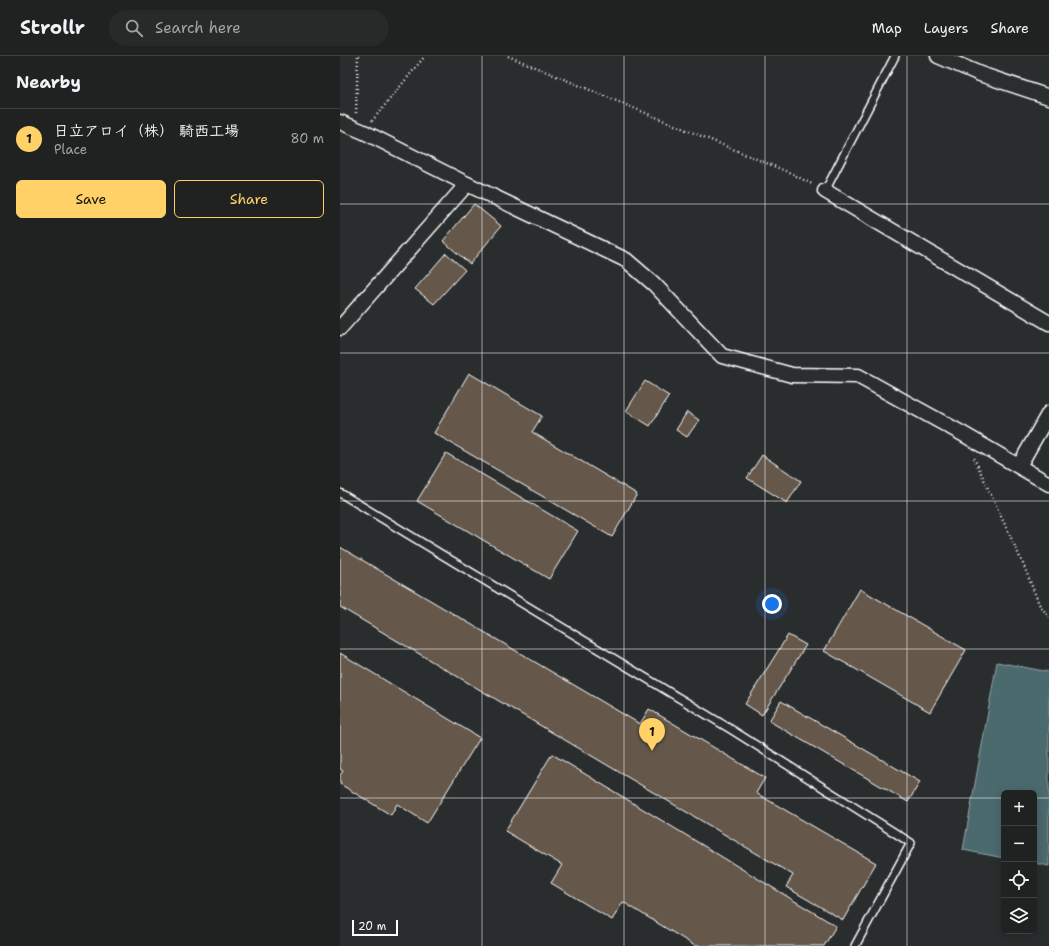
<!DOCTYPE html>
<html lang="en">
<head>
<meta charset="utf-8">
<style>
  :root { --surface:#202222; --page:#282a2a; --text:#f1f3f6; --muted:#a2a4a5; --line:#3d3f40; --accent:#ffd166 }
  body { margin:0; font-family:"Shantell Sans","Klee One",sans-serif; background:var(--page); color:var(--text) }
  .controls { position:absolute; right:12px; bottom:12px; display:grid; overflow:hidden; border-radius:6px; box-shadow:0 2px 10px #0003 }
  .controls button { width:36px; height:36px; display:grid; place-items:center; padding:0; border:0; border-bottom:1px solid var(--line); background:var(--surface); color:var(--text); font:20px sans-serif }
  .scale { position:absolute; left:12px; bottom:10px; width:46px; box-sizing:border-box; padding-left:4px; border:2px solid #fff; border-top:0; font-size:11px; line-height:14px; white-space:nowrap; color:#fff; -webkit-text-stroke:3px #2a2d2e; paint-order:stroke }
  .you { position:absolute; left:432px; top:548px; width:14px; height:14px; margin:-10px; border:3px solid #fff; border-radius:50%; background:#1a73e8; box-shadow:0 0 0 6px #1a73e833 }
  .badge { display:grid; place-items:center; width:26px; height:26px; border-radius:50%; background:var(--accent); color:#111; font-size:13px; font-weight:700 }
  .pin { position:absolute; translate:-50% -33px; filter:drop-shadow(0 1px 2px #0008) }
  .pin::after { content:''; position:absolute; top:21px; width:14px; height:12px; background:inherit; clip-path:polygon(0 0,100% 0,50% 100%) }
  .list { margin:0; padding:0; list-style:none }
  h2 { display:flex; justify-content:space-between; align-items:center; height:52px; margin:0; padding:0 16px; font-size:17px }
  h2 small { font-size:13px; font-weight:400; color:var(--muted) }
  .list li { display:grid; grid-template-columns:26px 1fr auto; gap:12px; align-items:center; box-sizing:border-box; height:60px; padding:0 16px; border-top:1px solid var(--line) }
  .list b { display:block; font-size:15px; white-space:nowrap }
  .list p { margin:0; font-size:13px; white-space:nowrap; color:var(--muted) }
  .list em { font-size:13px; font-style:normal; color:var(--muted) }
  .actions { display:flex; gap:8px; padding:12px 16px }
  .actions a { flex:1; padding:9px 0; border:1px solid var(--accent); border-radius:6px; text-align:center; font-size:14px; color:var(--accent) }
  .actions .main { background:var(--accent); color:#111 }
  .icon { flex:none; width:22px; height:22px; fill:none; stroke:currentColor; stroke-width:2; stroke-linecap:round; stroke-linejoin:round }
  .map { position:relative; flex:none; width:709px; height:890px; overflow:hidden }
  header { display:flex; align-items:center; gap:24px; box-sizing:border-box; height:56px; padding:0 20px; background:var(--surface); border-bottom:1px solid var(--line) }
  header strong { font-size:19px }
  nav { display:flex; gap:22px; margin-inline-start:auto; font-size:14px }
  .search { width:280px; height:36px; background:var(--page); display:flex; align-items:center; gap:10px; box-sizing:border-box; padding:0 14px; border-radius:22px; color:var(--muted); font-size:15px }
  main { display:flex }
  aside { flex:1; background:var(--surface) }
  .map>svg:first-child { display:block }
  .water { fill:#4c6a6e; stroke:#94a6a8 }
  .building { fill:#65584c; stroke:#fff }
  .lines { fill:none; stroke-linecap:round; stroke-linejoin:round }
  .service-casing { stroke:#fff; stroke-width:10 }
  .minor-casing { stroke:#fff; stroke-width:17 }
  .path { stroke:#fff; stroke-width:2.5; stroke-dasharray:1 3; stroke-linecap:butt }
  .service { stroke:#2a2d2e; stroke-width:7 }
  .minor { stroke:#2a2d2e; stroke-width:14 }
  .grid { fill:none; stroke:#fff; stroke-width:1; stroke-opacity:0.55 }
</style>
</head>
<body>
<header>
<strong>Strollr</strong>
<div class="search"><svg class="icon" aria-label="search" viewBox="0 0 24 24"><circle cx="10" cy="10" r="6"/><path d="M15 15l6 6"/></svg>Search here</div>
<nav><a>Map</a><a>Layers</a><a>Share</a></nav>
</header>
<main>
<aside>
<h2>Nearby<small></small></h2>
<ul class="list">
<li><span class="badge">1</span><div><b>日立アロイ（株） 騎西工場</b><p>Place</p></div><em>80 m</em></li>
</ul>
<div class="actions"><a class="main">Save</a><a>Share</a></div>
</aside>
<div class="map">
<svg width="709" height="890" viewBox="0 0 709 890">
  <rect width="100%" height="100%" fill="#2a2d2e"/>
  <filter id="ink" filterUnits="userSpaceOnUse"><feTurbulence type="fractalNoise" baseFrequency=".025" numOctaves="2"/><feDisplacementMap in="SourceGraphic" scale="8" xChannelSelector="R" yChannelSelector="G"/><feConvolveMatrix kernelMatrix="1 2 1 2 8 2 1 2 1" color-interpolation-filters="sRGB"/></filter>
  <g filter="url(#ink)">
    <!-- water -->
    <path class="water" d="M657,606L709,616V810L694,807V737H664V802L623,794Z"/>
    <!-- building -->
    <g class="building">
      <path d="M134,148L161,170L130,208L103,185Z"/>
      <path d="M106,197L125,214L94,248L75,233Z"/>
      <path d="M129,317L202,360L192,376L297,438L272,481L94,377Z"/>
      <path d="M305,325L329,340L310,370L286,355Z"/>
      <path d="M347,356L359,364L347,381L336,374Z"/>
      <path d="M106,397L238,475L209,523L77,445Z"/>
      <path d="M422,399L461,425L447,447L407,422Z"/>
      <path d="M0,491L300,668L309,653L425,722L416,737L536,807L503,864L446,831L453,819L0,551Z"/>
      <path d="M520,533L626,594L590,656L484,595Z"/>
      <path d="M448,579L466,589L422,659L405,648Z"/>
      <path d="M0,597L140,682L87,767L57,748L51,759L0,728V719L3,715L0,713Z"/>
      <path d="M441,645L580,726L568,746L429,665Z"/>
      <path d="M212,698L496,870L484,890H355L283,846L272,864L211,827L222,809L165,775Z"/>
    </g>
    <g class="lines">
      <!-- service casing -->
      <g class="service-casing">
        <g id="service">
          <path d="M485,135L555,0"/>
          <path d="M0,437L392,674L571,787L515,890"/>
        </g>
      </g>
      <!-- minor casing -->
      <g class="minor-casing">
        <g id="minor">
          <path d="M598,0L640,18L709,41"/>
          <path d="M0,66L24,76L127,128L286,204L314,228L382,300L452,319L518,320L623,378L709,428"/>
          <path d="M485,135L709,267"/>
          <path d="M0,272L127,128"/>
          <path d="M679,410L709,357"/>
        </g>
      </g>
      <!-- path -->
      <g class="path">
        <path d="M168,0L448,116L472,128"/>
        <path d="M16,57L18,0"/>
        <path d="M32,65L85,0"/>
        <path d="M634,402L684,510L699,548L709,561"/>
      </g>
      <!-- service -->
      <use href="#service" class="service"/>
      <!-- minor -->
      <use href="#minor" class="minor"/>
    </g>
  </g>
  <!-- grid -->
  <path class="grid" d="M142,0V890M284,0V890M425,0V890M567,0V890M0,148H709M0,297H709M0,445H709M0,593H709M0,742H664M694,742H709"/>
</svg>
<div class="controls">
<button>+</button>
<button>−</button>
<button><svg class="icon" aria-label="locate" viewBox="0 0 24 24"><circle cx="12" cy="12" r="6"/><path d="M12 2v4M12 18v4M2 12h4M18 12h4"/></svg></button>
<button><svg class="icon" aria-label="layers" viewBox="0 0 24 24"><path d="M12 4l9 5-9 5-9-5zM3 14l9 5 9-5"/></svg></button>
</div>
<div class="scale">20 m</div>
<div class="you"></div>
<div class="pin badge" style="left:312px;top:695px">1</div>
</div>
</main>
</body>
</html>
